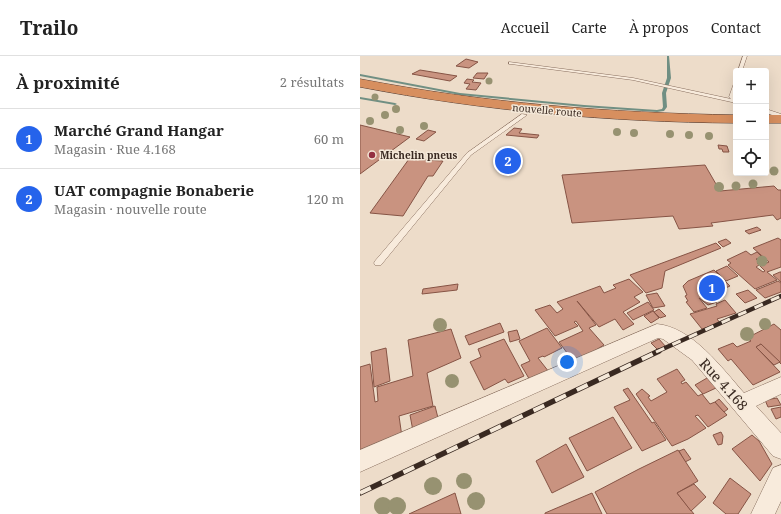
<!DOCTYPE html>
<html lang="fr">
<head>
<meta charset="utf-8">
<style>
  :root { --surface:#fff; --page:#f2f2f2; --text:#222; --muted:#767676; --line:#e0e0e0; --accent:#2563eb }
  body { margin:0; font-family:"Noto Serif",serif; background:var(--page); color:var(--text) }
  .controls { position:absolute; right:12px; top:12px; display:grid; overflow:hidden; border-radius:4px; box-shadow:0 4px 16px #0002 }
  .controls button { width:36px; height:36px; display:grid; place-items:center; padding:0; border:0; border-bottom:1px solid var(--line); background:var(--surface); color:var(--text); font:20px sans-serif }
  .you { position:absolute; left:207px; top:306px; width:14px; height:14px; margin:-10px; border:3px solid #fff; border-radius:50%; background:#1a73e8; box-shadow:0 0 0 6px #1a73e833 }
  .badge { display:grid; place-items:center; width:26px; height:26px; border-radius:50%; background:var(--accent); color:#fff; font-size:13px; font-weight:700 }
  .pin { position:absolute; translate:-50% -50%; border:2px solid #fff; box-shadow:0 1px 4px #0006 }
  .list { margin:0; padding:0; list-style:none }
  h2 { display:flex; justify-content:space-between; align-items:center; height:52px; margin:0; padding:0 16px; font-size:17px }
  h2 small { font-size:13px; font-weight:400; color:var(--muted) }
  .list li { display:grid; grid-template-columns:26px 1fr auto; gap:12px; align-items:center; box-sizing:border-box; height:60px; padding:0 16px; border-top:1px solid var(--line) }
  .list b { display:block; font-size:15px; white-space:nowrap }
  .list p { margin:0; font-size:13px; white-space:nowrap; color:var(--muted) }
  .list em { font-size:13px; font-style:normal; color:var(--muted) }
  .icon { flex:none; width:22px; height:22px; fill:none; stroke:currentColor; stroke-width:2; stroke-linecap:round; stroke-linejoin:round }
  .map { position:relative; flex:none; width:421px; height:458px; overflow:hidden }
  header { display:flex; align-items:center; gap:24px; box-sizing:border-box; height:56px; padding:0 20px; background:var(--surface); border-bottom:1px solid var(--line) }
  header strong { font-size:19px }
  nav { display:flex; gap:22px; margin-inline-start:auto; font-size:14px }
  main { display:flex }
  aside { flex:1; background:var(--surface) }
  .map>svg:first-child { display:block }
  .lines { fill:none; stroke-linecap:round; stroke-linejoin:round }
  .stream { fill:#708f83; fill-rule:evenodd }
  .building { fill:#c99380; stroke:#865445 }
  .lane-casing { stroke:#886e5e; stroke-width:1 }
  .street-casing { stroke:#886e5e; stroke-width:1 }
  .highway-casing { stroke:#563d32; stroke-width:1 }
  .lane { fill:#f8ebdc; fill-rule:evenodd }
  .street { fill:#f8ebdc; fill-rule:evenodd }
  .highway { fill:#d78f5f; fill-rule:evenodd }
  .rail-far1-casing { stroke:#392921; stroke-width:4.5 }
  .rail-casing { stroke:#392921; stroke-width:5.5 }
  .rail-far1 { stroke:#f4e8d8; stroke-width:3; stroke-dasharray:9; stroke-linecap:butt }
  .rail { stroke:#f4e8d8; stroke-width:4; stroke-dasharray:12; stroke-linecap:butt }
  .tree { fill:#979271 }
  .poi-dot { fill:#943142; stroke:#f4e8d8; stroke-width:1.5 }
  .labels { text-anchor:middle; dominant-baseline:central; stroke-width:3; stroke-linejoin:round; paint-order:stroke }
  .far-street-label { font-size:10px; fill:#392921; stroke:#f4e8d8 }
  .far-poi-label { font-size:10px; font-weight:bold; fill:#392921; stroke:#f4e8d8; text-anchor:start }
  .near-street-label { font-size:14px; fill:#392921; stroke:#f4e8d8 }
</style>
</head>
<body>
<header>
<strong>Trailo</strong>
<nav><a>Accueil</a><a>Carte</a><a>À propos</a><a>Contact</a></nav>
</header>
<main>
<aside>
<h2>À proximité<small>2 résultats</small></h2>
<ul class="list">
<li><span class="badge">1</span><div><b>Marché Grand Hangar</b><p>Magasin · Rue 4.168</p></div><em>60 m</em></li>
<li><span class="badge">2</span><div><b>UAT compagnie Bonaberie</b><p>Magasin · nouvelle route</p></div><em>120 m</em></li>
</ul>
</aside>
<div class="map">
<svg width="421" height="458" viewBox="0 0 421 458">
  <rect width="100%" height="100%" fill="#eddcc9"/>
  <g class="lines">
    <!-- stream -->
    <g class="stream">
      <path d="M307,0H309L311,22L306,37L307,51L304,55L297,56L224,51L100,39L0,20V18L100,37L224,49L297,54L302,53L303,51L302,37L307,22Z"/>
      <path d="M0,41L35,47L37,48L35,49L0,43Z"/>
    </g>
  </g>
  <!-- building -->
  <g class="building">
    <path d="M106,3L118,6L109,12L96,10Z"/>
    <path d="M60,14L97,20L90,25L52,18Z"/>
    <path d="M117,17H128L124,23L113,22Z"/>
    <path d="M107,23L114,24L112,26L121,27L116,34L106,33L110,28L104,27Z"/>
    <path d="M0,69L50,81L0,118Z"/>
    <path d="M154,72L162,73L159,77L179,79L177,82L146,79Z"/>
    <path d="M68,74L76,76L64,85L56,83Z"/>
    <path d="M358,89L367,90L369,96H363L362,93H359Z"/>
    <path d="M49,103L83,105L73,120H68L43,160L10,157Z"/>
    <path d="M345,109L360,135L414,130L418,134H421V162L417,164L413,159L351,167L353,170L319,173L313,160L212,167L202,119Z"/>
    <path d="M397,171L401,174L389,178L385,175Z"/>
    <path d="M418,182L421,184V211L407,216L417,224L395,233L368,209L371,207L367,204L386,195L391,199L397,196L402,201L396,203L400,206L397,207L399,209L396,211L403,216L405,215L400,210L409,206L393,192Z"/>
    <path d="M366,183L371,187L363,191L358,186Z"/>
    <path d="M356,187L361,192L305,215L302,232L286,237L270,219Z"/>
    <path d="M367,210L378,220L366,225L356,215Z"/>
    <path d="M354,214L370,230L350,239L357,246L348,249L339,242L347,252L334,256L326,246L328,245L325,240L327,239L323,230L328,225Z"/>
    <path d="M420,216H421V226L413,219Z"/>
    <path d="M269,223L283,236L274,241L280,246L263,256L274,268L263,274L255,263L239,271L217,245L236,269L229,272L244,289L224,301L213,305L199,286L223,275L216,265L214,266L218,270L195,280L175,254L190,249L197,257L203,253L197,246L240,230L244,237L256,232L253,229Z"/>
    <path d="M418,225L421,227V236L405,242L396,234Z"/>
    <path d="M98,228L97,234L62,238L63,233Z"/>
    <path d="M388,234L397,242L385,247L376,238Z"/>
    <path d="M297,237L305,250L293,252L286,239Z"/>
    <path d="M365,244L376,257L357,263L360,267L342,273L330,258L357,250L356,248Z"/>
    <path d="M288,246L294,254L273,264L267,257Z"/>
    <path d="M299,253L306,260L300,262L294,256Z"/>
    <path d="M293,255L299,262L291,267L284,260Z"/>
    <path d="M140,267L144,276L109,289L105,280Z"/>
    <path d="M414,268L421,274V308L401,288L396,291L420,316L393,329L371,303L368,305L358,293L373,287L377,291L391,285L387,282Z"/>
    <path d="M187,272L202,292L184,301L183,300L178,302L189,316L171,326L161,309L170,305L159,285Z"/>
    <path d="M91,273L101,302L67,317L73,350L39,360L42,381L0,398V311L10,308L15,346L18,345L17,331L53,320L48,284Z"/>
    <path d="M157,274L160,283L150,286L148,276Z"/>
    <path d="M144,283L164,320L148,327L145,323L124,334L110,306L121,301L118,293Z"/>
    <path d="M299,283L306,291L299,295L291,287Z"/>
    <path d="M401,288L420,306L414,309L396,291Z"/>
    <path d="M26,292L30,325L14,331L11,296Z"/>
    <path d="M317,313L325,324L321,326L322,328L326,326L338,340L342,338L350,348L355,346L367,359L348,371L338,359L335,360L346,372L328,383L312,390L276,338L282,333L290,340L288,341L291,345L307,336L297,323Z"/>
    <path d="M347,322L356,332L343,338L335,329Z"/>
    <path d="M268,332L292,367L294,366L306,384L282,395L254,351L270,344L263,334Z"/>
    <path d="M417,342L421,349L408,351L405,344Z"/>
    <path d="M359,343L368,353L364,356L355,346Z"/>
    <path d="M75,350L79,366L53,375L50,359Z"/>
    <path d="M421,351V361L416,363L411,353Z"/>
    <path d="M253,361L272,392L227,415L209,382Z"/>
    <path d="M361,376L363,380L362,388L358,389L353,379Z"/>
    <path d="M392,379L399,385L412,408L400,425L372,393Z"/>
    <path d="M206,388L224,421L192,437L176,405Z"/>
    <path d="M324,393L331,403L325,406L319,395Z"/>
    <path d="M318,394L338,425L317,437L334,458H247L235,436L279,413Z"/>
    <path d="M370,422L391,438L378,458H366L353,447Z"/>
    <path d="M334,428L346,441L331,455L317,437Z"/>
    <path d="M95,437L101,458H49Z"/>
    <path d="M232,437L242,458H185V457Z"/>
  </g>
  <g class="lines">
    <!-- lane casing -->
    <g class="lane-casing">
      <g id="lane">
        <path d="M383,0H387L382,15H378Z"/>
        <path d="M149,6L273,22L371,43L369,41L374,27L376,26V34L374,41L376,43V47L273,24L151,8H149Z"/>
        <path d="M406,53L421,58V62L406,57Z"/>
        <path d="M162,58L167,59L111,99L21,209H15L14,207L15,205L107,97Z"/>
      </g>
    </g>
    <!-- street casing -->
    <g class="street-casing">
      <g id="street">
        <path d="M297,268C332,271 362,312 384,337L421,321V338L396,350L421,377V403L413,400L332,304L303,283L298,282L0,416V394Z"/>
        <path d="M421,409V445L415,458H391L413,412Z"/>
      </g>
    </g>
    <!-- highway casing -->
    <g class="highway-casing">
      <g id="highway">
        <path d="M0,23C125,47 249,57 376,59V67C249,66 125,55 0,31Z"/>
        <rect x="406" y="59" width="15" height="8"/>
      </g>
    </g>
    <!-- lane -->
    <use href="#lane" class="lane"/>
    <!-- street -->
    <use href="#street" class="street"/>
    <!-- highway -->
    <use href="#highway" class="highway"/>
    <!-- rail-far1 casing -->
    <g class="rail-far1-casing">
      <path id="rail-far1" d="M296,296L421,240"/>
    </g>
    <!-- rail casing -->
    <g class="rail-casing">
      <path id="rail" d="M0,437L299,295"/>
    </g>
    <!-- rail-far1 -->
    <use href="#rail-far1" class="rail-far1"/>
    <!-- rail -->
    <use href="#rail" class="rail"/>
  </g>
  <!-- trees -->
  <g class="tree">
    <circle cx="129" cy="25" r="3.5"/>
    <circle cx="15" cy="41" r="3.5"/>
    <circle cx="36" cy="53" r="4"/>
    <circle cx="25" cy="59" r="4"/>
    <circle cx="10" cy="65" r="4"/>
    <circle cx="64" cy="70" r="4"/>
    <circle cx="40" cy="74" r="4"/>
    <circle cx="257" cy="76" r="4"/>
    <circle cx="274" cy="77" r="4"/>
    <circle cx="310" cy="78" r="4"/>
    <circle cx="329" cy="79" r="4"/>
    <circle cx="349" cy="80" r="4"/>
    <circle cx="414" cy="115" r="4.5"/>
    <circle cx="393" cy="128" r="4.5"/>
    <circle cx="376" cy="130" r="4.5"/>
    <circle cx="359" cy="131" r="5"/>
    <circle cx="402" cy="205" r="5.5"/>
    <circle cx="80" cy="269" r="7"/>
    <circle cx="405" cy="268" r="6"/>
    <circle cx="387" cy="278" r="7"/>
    <circle cx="92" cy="325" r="7"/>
    <circle cx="104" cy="425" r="8"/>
    <circle cx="73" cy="430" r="9"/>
    <circle cx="116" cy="445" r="9"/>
    <circle cx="23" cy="450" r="9"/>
    <circle cx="37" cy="450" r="9"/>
  </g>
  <!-- markers -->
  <circle class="poi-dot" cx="12" cy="99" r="4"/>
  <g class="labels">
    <!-- far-street labels -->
    <g class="far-street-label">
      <text transform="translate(187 54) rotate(5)">nouvelle route</text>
    </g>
    <!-- far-poi labels -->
    <g class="far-poi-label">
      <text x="20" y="99">Michelin pneus</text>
    </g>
    <!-- near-street labels -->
    <g class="near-street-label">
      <text transform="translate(364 328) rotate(48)">Rue 4.168</text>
    </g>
  </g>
</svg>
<div class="controls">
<button>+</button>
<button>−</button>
<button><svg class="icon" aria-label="locate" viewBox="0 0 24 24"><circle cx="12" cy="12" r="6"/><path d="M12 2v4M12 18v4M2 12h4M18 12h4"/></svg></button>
</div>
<div class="you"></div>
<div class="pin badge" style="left:352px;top:232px">1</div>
<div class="pin badge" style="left:148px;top:105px">2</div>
</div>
</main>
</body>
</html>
